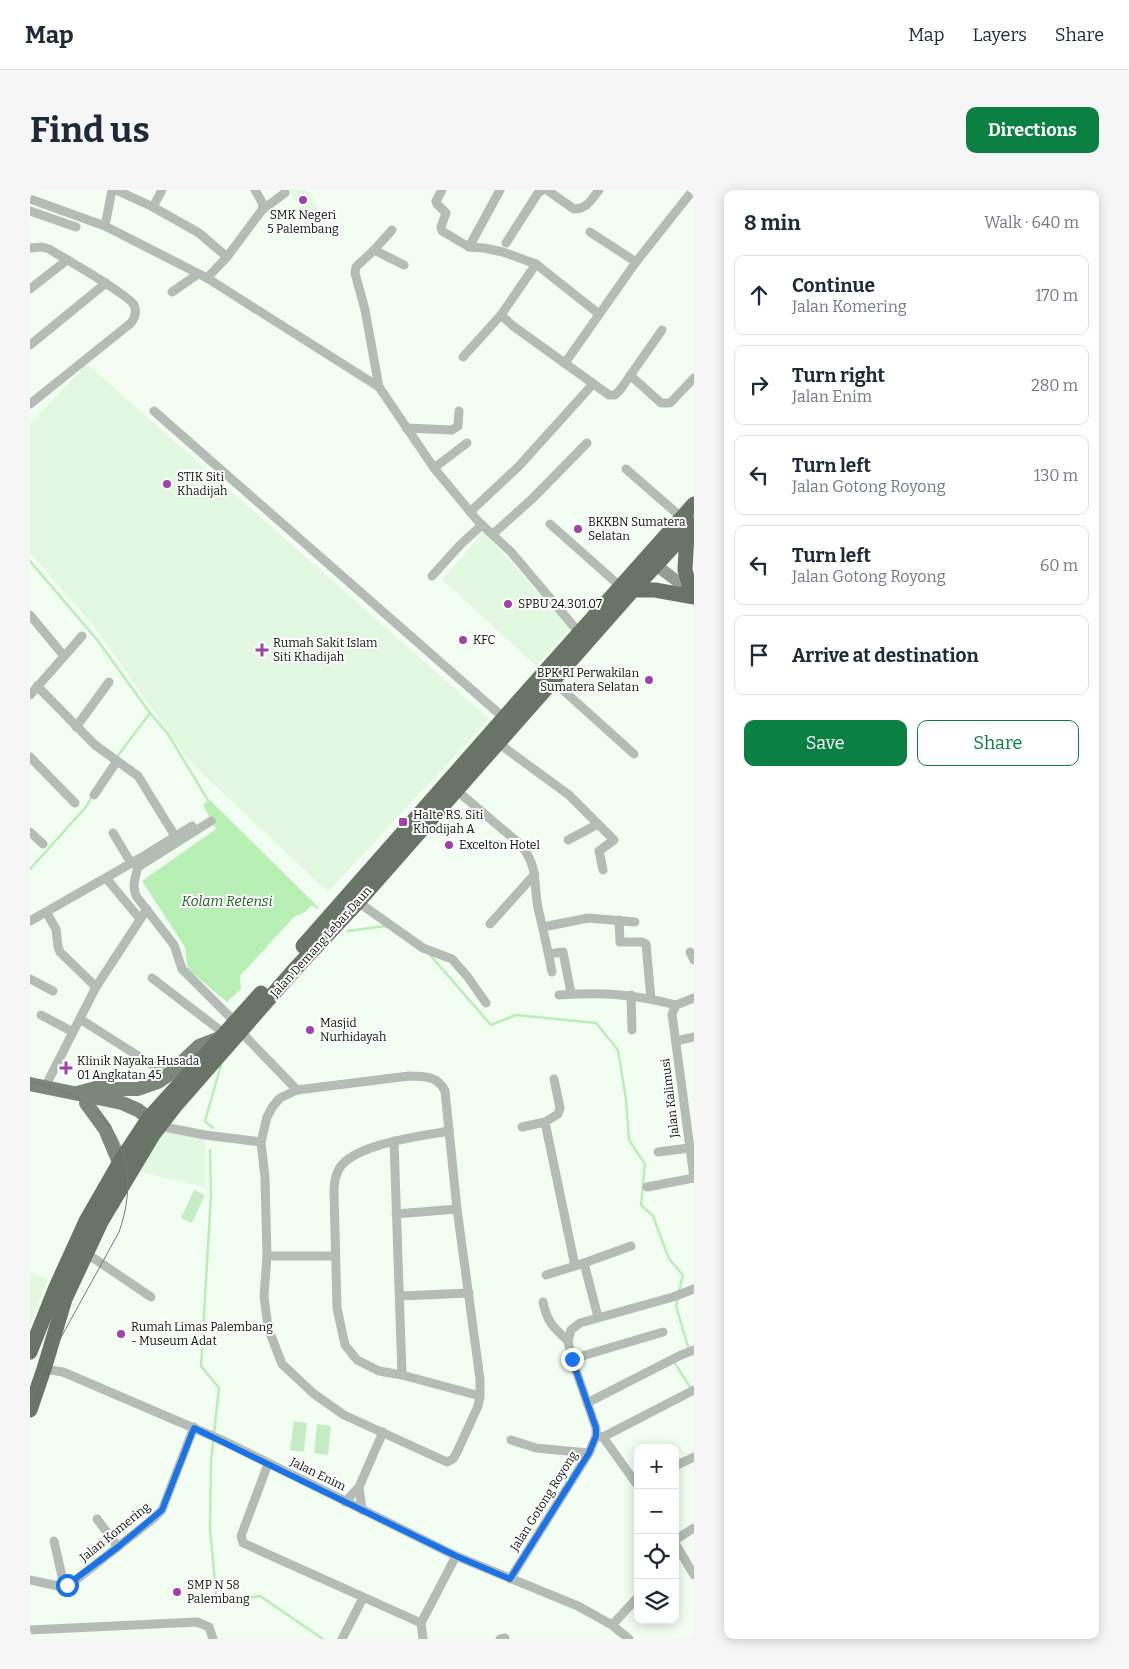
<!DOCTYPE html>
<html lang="en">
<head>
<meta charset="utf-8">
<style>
  :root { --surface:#fff; --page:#f6f6f7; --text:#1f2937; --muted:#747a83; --line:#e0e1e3; --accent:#0b8043 }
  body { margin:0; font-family:Bitter,serif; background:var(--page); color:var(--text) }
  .controls { position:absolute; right:15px; bottom:15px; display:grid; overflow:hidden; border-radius:10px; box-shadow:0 2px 12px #0003 }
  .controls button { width:45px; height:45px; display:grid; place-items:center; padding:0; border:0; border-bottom:1px solid var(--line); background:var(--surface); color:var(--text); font:25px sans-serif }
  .stop { position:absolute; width:15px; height:15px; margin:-11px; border:4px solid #1a73e8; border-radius:50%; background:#fff }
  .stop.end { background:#1a73e8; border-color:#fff; box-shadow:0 1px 5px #0008 }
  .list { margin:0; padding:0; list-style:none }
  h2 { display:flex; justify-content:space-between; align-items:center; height:65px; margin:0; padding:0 20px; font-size:21px }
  h2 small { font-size:16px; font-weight:400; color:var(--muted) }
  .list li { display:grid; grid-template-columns:32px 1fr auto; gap:15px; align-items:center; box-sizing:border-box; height:80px; margin:0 10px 10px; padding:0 10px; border:1px solid var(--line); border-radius:10px }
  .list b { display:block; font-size:19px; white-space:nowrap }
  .list p { margin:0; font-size:16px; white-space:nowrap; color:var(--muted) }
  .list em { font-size:16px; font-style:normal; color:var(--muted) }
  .actions { display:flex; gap:10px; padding:15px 20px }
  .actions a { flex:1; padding:11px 0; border:1px solid var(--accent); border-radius:10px; text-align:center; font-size:18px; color:var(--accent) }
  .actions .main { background:var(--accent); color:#fff }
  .icon { flex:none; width:28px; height:28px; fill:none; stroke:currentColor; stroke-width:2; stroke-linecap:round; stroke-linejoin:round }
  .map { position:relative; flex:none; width:664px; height:1449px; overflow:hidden; border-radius:10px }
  header { display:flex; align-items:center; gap:30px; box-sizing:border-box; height:70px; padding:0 25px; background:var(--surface); border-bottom:1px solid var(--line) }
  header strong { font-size:24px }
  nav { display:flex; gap:28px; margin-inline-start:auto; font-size:18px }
  .intro { display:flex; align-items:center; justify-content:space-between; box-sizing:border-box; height:120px; padding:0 30px }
  h1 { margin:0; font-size:35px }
  .button { padding:12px 22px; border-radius:10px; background:var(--accent); color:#fff; font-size:18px; font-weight:700 }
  main { display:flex; gap:30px; padding:0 30px }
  aside { flex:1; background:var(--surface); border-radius:10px; box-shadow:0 2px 12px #0003 }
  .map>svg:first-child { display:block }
  .built { fill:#e2f8e1 }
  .pitch { fill:#c5ecc4 }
  .water { fill:#b7efb5 }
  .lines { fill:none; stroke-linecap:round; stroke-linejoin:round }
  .stream { stroke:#b7efb5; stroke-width:2.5 }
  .street { stroke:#b5bcb5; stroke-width:9 }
  .secondary { stroke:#939d93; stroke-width:12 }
  .primary { stroke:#7b877b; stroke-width:14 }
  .highway { stroke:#677466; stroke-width:15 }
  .tram { stroke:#747c73; stroke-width:1 }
  .route { stroke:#1a73e8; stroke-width:6 }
  .poi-dot { fill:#a142aa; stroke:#fff; stroke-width:2 }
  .labels { text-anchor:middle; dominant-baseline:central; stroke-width:4; stroke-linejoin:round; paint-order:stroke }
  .poi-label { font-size:12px; fill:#0d120d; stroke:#fff; text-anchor:start }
  .street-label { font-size:12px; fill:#0d120d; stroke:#fff }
  .water-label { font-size:14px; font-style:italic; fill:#1b6520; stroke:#fff }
</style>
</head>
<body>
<header>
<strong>Map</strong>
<nav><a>Map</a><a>Layers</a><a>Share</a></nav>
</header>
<div class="intro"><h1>Find us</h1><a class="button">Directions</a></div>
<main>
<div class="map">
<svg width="664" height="1449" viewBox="0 0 664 1449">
  <rect width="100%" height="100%" fill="#f2fef1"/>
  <!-- built -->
  <g class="built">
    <path d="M258,0H276L289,19L277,28Z"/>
    <path d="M57,174L459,529L298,702L160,572L62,434L0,363V234Z"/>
    <path d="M454,342L540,438L506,476L412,389Z"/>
    <path d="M133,940L175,948V997L106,981Z"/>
    <path d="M0,1082L18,1089L0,1135Z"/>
  </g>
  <!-- pitch -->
  <g class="pitch">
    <path d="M164,1000L175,1005L162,1033L151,1028Z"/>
    <path d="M264,1231L277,1233L274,1262L260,1260Z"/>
    <path d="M287,1234L301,1236L298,1265L284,1263Z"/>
  </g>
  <!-- water -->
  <path class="water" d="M177,611H181L284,713L275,722L264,727L210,786L211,799L197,812L158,779L155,757L112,691L186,639L173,615Z"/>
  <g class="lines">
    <!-- stream -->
    <g class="stream">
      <path d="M0,371L68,451L120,523L138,544L179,612"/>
      <path d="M86,568L120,523"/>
      <path d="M0,679L56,617L62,606"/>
      <path d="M281,712L287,718"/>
      <path d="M318,741L356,736"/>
      <path d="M400,765L461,835L486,825L566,833L588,860L596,909L599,950L615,974L611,1015L623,1026L639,1069L653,1085L649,1102"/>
      <path d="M183,938L175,931L191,875"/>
      <path d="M180,960L181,1005L171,1176L189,1198L181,1271L180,1339L187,1413L230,1406L293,1449"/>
      <path d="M648,1108L646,1116L659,1160"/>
      <path d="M644,1172L662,1200"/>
    </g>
    <!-- street -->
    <g class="street">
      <path d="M86,0L123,17L169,43L197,67"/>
      <path d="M412,0L406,11L407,14L416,23L411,37L412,41L439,57L454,58L473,62L506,74L569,124"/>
      <path d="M517,0L544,19C557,19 562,9 569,0"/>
      <path d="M0,9L75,36L177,88L349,197L404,278L447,330L481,362L552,446"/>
      <path d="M123,17L132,0"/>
      <path d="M232,20L255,3"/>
      <path d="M0,21L46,37"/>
      <path d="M75,36L82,0"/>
      <path d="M560,42L606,72"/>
      <path d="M476,53L508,3L513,0"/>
      <path d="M439,57L470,0"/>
      <path d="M0,58L12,57L19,59C34,68 98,104 104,115C107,122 105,128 101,133L0,214"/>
      <path d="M344,60L374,75"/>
      <path d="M506,74L471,125L483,136L579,205H585L590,200L632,140"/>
      <path d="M177,88L197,67L232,20L233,14L225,0"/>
      <path d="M0,99L37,70"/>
      <path d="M142,102L168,84"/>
      <path d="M0,155L76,93"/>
      <path d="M433,167L471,125"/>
      <path d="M535,173L606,72L663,0"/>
      <path d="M600,185L631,213H640L664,188"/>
      <path d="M349,197L335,120L325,83L326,77L344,60L362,40"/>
      <path d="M124,221L474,528"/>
      <path d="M376,238L422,240L428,236L429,221"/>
      <path d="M404,278L437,253"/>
      <path d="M596,279L651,327"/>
      <path d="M440,322L489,276L563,194"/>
      <path d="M520,334L591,397"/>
      <path d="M463,344L503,308L557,253"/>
      <path d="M402,386L431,354L452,335"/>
      <path d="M0,425L34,466"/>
      <path d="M523,491L604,564"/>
      <path d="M7,496L65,555L108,586L145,646"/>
      <path d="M0,505L52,446"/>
      <path d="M46,537L79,492"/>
      <path d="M468,553L539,605L584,650L569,661L573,680"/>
      <path d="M0,567L45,613"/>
      <path d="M425,599L491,655C509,678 503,692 508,718C513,739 518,761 522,782"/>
      <path d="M64,605L87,571"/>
      <path d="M181,631L108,677C105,688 102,695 106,706L144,755L152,779L205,832"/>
      <path d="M0,642L13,654"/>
      <path d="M83,643L101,673"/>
      <path d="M538,650L568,634"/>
      <path d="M76,688L110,729"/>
      <path d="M328,712L393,758L422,769L437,786L456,813"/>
      <path d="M16,722L26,739L28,757L30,762L66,797"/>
      <path d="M589,730L590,752H612L616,754L621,809"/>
      <path d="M0,731L112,667L162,636"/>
      <path d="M460,734L505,684"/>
      <path d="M513,737L558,728L605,732"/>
      <path d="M660,762L664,770"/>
      <path d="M519,764L533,762L541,803"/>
      <path d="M122,788L195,844"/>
      <path d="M0,789L23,801"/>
      <path d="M529,805C573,802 603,804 646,815"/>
      <path d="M601,805L602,840"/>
      <path d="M664,808L646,815L642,824L664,988"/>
      <path d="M11,825L43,842"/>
      <path d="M50,829L138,885"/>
      <path d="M211,842L267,900"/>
      <path d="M646,851L664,847"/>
      <path d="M379,886C394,886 408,886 415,901L427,1019L450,1189V1206L448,1216L426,1264L423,1269L417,1272L314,1225L284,1204L252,1174L238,1138L234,1106L237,1066L235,988L231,952L237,927L243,916L250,908L267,900Z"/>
      <path d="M15,897L66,797L117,719"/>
      <path d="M515,932L545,1076L554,1073L568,1127"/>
      <path d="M129,936L175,945L231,952"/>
      <path d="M492,937L515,932L528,924L530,918L524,889"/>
      <path d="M419,941C392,946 323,954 309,979C305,986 304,994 304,1002L307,1118L315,1155L327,1170L349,1181L372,1185L450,1206"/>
      <path d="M364,951L372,1185"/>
      <path d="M628,962L659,958"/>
      <path d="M617,997L664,988"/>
      <path d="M366,1024L427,1019"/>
      <path d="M56,1063L121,1107"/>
      <path d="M237,1066H304"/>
      <path d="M554,1073L601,1056"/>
      <path d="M516,1085L545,1076"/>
      <path d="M370,1106L439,1103"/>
      <path d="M513,1112C517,1132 523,1137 538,1151"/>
      <path d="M542,1169L633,1142"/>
      <path d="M14,1179L33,1182L194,1251L426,1366L548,1416L582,1435L599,1449"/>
      <path d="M557,1213L651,1165L664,1160"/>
      <path d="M566,1246L573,1247L664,1200"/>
      <path d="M573,1247L608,1296"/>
      <path d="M481,1250L506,1258L559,1263"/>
      <path d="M238,1274L211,1346L213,1353L391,1433"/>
      <path d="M645,1276L664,1267"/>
      <path d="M329,1297L332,1320"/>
      <path d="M315,1312L329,1297L353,1242"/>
      <path d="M67,1329L88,1357"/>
      <path d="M645,1350L664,1338"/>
      <path d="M24,1351L34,1395"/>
      <path d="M645,1353L664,1385"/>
      <path d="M480,1389L559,1263L566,1246V1238L542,1169L538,1151L541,1140L550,1133L643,1107L664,1099"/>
      <path d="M0,1390L28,1396L41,1394L123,1329L132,1320L164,1237"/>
      <path d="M582,1435L608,1407"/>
      <path d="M0,1440L167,1432L179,1437L183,1449"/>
      <path d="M312,1449L333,1408"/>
      <path d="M393,1449L391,1433L426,1366"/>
      <path d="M470,1449L475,1448"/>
    </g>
    <!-- secondary -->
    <path class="secondary" d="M618,369L664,404"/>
    <!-- primary -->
    <g class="primary">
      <path d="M0,894L92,913L108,920L126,934"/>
      <path d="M47,903L73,896L86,899H108L128,892L138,885L169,856L192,847"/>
      <path d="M56,913L75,939L89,972"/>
    </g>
    <!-- highway -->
    <g class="highway">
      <path d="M657,343L655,380L661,401"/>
      <path d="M603,400H625L664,407"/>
      <path d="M273,756L494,505L664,314"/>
      <path d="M0,1162L26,1097L56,1031L91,970L118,929L231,803"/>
      <path d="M0,1220L14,1179L35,1109L71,1032L123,945L146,915L265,779L328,712L603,400L664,334"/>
    </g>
    <!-- tram -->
    <path class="tram" d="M0,892C79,905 116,966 89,1042L12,1182L0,1213"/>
  </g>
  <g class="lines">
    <!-- route -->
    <path class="route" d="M37,1395L88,1357L132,1320L164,1238L426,1366L480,1389L559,1263L566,1246V1238L542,1169"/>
  </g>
  <!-- markers -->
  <g class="poi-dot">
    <circle cx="273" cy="10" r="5"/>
    <circle cx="137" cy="294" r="5"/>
    <circle cx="548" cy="339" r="5"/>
    <circle cx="478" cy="414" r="5"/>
    <circle cx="433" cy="450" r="5"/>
    <path d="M229.5 452.5h5v5h5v5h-5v5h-5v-5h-5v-5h5z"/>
    <circle cx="619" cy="490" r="5"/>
    <rect x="368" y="627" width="10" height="10" rx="2.5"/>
    <circle cx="419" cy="655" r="5"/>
    <circle cx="280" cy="840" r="5"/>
    <path d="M33.5 870.5h5v5h5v5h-5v5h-5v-5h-5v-5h5z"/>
    <circle cx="91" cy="1144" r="5"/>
    <circle cx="147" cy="1402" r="5"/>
  </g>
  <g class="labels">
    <!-- poi labels -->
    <g class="poi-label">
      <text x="273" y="25" text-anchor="middle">SMK Negeri<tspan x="273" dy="14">5 Palembang</tspan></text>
      <text x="147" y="287">STIK Siti<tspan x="147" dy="14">Khadijah</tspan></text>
      <text x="558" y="332">BKKBN Sumatera<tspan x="558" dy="14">Selatan</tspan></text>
      <text x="488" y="414">SPBU 24.301.07</text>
      <text x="443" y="450">KFC</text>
      <text x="243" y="453">Rumah Sakit Islam<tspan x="243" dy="14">Siti Khadijah</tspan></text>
      <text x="609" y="483" text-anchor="end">BPK RI Perwakilan<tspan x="609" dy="14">Sumatera Selatan</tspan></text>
      <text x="383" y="625">Halte RS. Siti<tspan x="383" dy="14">Khodijah A</tspan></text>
      <text x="429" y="655">Excelton Hotel</text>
      <text x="290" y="833">Masjid<tspan x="290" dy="14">Nurhidayah</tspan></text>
      <text x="47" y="871">Klinik Nayaka Husada<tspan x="47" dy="14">01 Angkatan 45</tspan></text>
      <text x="101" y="1137">Rumah Limas Palembang<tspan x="101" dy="14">- Museum Adat</tspan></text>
      <text x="157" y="1395">SMP N 58<tspan x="157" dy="14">Palembang</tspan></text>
    </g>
    <!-- street labels -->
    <g class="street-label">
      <text transform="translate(291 752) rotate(-48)">Jalan Demang Lebar Daun</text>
      <text transform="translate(640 908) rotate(-97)">Jalan Kalimusi</text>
      <text transform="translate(288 1284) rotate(26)">Jalan Enim</text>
      <text transform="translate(514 1311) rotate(-58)">Jalan Gotong Royong</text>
      <text transform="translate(85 1342) rotate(-39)">Jalan Komering</text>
    </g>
    <!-- water labels -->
    <g class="water-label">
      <text x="197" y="711">Kolam Retensi</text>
    </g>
  </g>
</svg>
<div class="controls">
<button>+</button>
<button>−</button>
<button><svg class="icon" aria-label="locate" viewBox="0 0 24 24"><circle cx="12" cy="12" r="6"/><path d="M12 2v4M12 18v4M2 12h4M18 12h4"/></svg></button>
<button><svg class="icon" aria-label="layers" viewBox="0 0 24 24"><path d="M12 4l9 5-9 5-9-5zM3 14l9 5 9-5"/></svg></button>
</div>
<div class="stop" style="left:37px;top:1395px"></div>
<div class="stop end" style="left:542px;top:1169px"></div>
</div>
<aside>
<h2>8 min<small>Walk · 640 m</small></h2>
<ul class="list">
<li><svg class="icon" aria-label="ahead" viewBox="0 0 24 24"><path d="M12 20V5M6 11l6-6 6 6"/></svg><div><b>Continue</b><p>Jalan Komering</p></div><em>170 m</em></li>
<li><svg class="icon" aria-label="right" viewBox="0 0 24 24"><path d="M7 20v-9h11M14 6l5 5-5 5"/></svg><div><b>Turn right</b><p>Jalan Enim</p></div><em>280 m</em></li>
<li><svg class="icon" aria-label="left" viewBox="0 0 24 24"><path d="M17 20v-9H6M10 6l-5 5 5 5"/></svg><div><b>Turn left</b><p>Jalan Gotong Royong</p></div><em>130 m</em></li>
<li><svg class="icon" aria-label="left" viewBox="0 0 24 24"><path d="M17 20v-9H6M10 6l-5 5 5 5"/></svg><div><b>Turn left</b><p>Jalan Gotong Royong</p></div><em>60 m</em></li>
<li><svg class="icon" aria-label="arrive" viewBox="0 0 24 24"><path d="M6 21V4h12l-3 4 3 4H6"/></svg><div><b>Arrive at destination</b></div></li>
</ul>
<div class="actions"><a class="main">Save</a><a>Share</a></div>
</aside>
</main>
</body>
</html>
